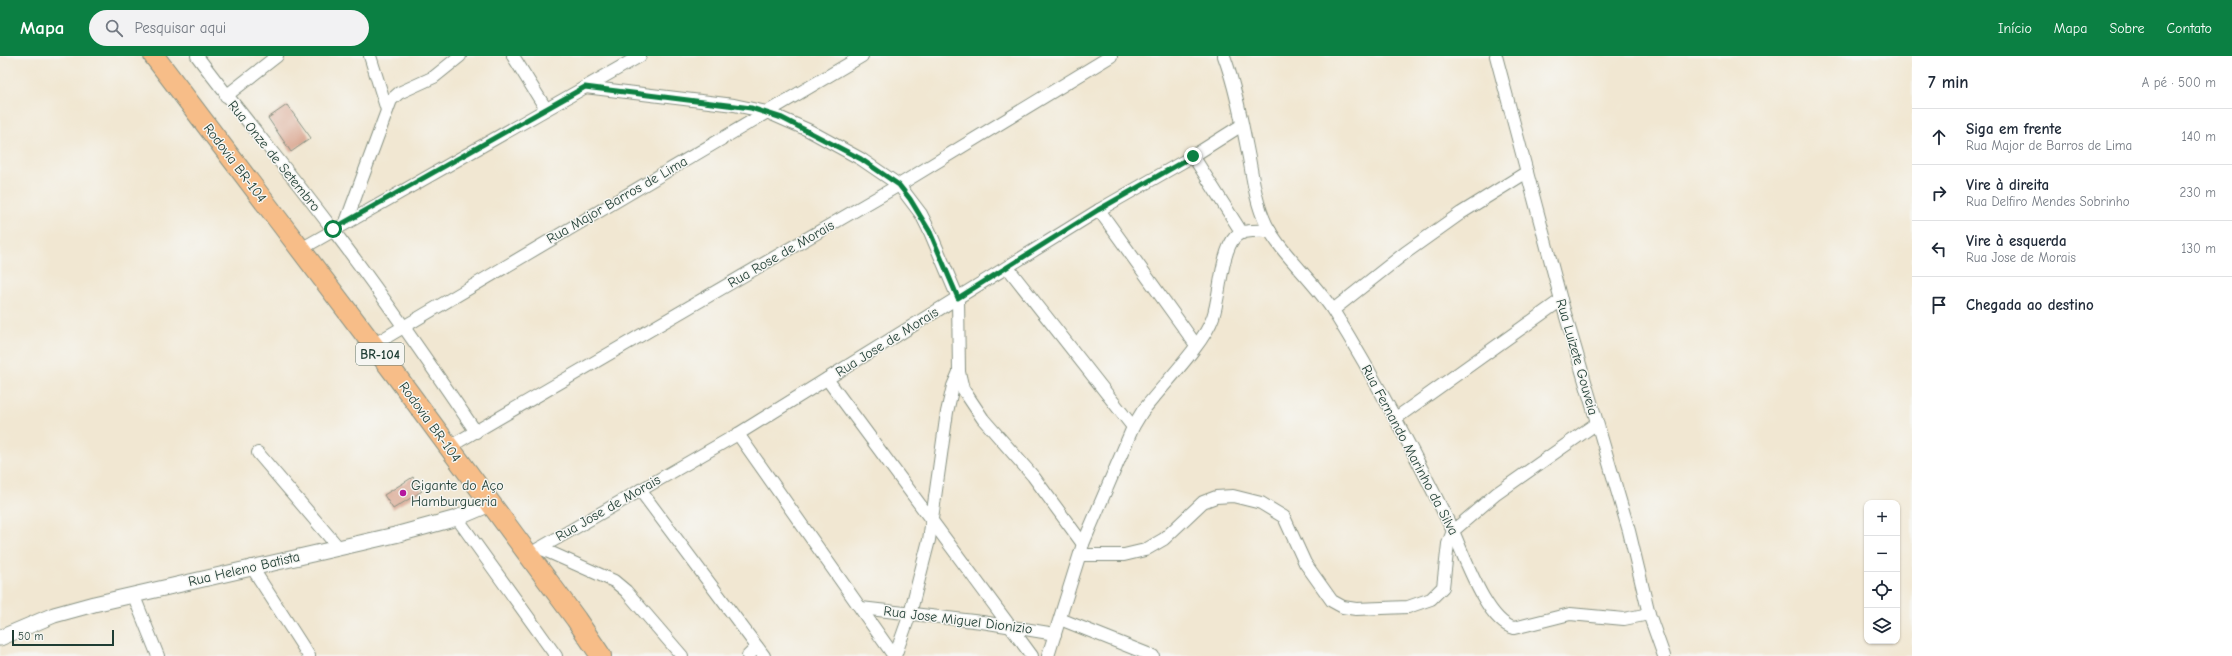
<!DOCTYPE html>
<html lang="pt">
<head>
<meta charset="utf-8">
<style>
  :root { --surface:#fff; --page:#f2f2f3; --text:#1f2937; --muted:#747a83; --line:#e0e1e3; --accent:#0b8043 }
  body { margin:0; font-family:"Comic Neue",sans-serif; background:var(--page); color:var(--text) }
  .controls { position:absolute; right:12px; bottom:12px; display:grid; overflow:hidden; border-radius:8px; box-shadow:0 1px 3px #0004 }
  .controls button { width:36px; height:36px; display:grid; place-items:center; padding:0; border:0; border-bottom:1px solid var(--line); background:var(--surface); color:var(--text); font:20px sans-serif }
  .scale { position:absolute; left:12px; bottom:10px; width:102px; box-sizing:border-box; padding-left:4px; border:2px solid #1f3d34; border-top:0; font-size:11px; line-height:14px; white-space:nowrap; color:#1f3d34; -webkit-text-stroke:3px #f6f6f2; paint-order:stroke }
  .stop { position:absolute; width:12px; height:12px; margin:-9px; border:3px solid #0b8043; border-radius:50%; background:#fff }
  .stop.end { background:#0b8043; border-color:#fff; box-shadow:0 1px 4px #0008 }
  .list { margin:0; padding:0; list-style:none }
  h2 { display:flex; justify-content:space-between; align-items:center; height:52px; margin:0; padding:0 16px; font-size:17px }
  h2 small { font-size:13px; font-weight:400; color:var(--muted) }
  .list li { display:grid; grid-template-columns:26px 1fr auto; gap:12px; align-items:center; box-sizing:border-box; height:56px; padding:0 16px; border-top:1px solid var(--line) }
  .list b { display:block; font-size:15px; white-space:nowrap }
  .list p { margin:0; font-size:13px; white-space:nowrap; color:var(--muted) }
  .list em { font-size:13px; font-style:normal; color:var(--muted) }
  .icon { flex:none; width:22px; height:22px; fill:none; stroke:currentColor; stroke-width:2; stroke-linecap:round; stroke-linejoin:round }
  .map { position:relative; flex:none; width:1912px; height:600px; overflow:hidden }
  header { display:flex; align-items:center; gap:24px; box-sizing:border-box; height:56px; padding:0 20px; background:var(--accent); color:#fff }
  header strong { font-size:19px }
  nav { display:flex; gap:22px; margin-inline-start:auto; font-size:14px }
  .search { width:280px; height:36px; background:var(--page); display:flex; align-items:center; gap:10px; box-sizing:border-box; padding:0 14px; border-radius:22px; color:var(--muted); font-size:15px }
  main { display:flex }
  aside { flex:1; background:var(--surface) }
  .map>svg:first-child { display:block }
  .building { fill:#d9a58f }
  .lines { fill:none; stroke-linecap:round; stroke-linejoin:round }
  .minor-casing { stroke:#889283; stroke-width:14 }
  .tertiary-casing { stroke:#889283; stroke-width:17 }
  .trunk-casing { stroke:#889283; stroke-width:22 }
  .minor { stroke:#fff; stroke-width:12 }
  .tertiary { stroke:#fff; stroke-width:15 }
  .trunk { stroke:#f7bd88; stroke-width:20 }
  .route { stroke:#0b8043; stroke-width:5 }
  .poi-dot { fill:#b5179e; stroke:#f6f6f2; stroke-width:1.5 }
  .labels { text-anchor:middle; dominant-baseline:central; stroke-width:3; stroke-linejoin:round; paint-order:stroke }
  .shield { fill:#f6f6f2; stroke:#60746d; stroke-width:1 }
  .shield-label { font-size:13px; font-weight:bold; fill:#1f3d34 }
  .street-label { font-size:14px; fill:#1f3d34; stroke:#f6f6f2 }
  .poi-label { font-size:14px; fill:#1f3d34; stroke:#f6f6f2; text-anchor:start }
</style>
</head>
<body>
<header>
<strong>Mapa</strong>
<div class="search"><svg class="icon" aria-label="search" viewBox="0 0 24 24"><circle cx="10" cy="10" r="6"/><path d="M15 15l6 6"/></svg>Pesquisar aqui</div>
<nav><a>Início</a><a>Mapa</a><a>Sobre</a><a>Contato</a></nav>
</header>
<main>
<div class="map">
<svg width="1912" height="600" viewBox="0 0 1912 600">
  <rect width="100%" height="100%" fill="#f6f6f2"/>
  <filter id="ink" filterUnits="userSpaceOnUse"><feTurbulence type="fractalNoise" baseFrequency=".025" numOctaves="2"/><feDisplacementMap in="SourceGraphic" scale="8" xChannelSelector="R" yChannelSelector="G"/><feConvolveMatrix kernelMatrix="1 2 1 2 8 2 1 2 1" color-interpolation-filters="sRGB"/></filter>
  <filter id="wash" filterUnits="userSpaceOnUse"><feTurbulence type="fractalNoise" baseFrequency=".012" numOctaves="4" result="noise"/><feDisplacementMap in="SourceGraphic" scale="16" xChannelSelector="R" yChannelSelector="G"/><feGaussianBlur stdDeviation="0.9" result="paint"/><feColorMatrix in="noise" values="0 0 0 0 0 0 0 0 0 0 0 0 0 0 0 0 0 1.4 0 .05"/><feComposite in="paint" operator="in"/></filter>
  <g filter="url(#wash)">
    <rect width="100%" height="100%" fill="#f1e7d2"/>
    <g id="blocks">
      <!-- building -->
      <g class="building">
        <path d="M287,49L311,82L291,96L268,62Z"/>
        <path d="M413,421L422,435L393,453L384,439Z"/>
      </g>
    </g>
  </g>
  <g filter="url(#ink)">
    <use href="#blocks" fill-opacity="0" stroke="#889283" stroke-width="1"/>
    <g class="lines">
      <!-- minor casing -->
      <g class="minor-casing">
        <g id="minor">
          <path d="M197,0C241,59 289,115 333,174C383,239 430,308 476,376"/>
          <path d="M370,0L387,54"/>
          <path d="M513,0L546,53"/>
          <path d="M1224,0C1236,33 1242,67 1249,102C1253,124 1256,147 1266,168C1281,198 1316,227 1334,256C1377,325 1414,397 1450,469C1463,495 1485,565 1514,572L1570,558L1624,563L1649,558"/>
          <path d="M1496,0L1561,244L1629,475L1649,558L1664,600"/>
          <path d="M585,31L734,49L767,56L808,74L861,103L899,129L921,158L930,176L958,242L959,316L963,333L983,363L1033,420L1083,488"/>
          <path d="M226,40L277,0"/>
          <path d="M1193,100L1242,177"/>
          <path d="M1099,154L1196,289"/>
          <path d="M346,166L391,44L399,37L434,21L460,0"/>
          <path d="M301,193L640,0"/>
          <path d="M1008,212L1133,371"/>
          <path d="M1333,254L1405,197L1461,157L1527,116"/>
          <path d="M373,289L862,0"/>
          <path d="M827,323L1032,600"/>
          <path d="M1396,362L1561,244"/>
          <path d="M738,378L894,600"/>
          <path d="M449,391L899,129L1111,0"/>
          <path d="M258,397L338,491"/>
          <path d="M640,434L764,600"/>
          <path d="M457,462L556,600"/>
          <path d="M540,492L614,525L626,535L682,600"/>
          <path d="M528,499L738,378L1099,154L1193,100L1242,69"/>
          <path d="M1080,499H1124L1145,494L1164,483L1203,446L1216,441L1233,440L1261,447L1284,461L1305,507L1332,545L1343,551L1356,553L1408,551L1431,543L1443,531L1448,488L1453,475L1496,438L1597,367"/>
          <path d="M251,510L309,600"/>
          <path d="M133,538L158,600"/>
          <path d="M861,552L982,566L1055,578"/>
          <path d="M1060,563L1153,600"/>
          <path d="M748,600L757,591"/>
          <path d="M895,600L910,558L929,484L947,356L953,330L959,316"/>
          <path d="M1048,600L1083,488L1133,371L1142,356C1161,331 1204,288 1213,261C1220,241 1221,196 1235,181C1242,173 1260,175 1270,175"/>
        </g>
      </g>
      <!-- tertiary casing -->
      <g class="tertiary-casing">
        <path id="tertiary" d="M0,582L54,559L94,548L395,479L457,462L490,448"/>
      </g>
      <!-- trunk casing -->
      <g class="trunk-casing">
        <path id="trunk" d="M154,0L395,318L576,563L601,600"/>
      </g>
      <!-- minor -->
      <use href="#minor" class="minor"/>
      <!-- tertiary -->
      <use href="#tertiary" class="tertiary"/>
      <!-- trunk -->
      <use href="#trunk" class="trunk"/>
    </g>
  </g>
  <g class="lines" filter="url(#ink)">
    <!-- route -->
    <path class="route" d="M333,173L585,31L751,52L782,62L861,103L899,129L910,143L930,176L958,242L1098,154L1193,100"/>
  </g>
  <!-- markers -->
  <circle class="poi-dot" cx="403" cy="437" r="4"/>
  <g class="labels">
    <!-- shield labels -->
    <rect class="shield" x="356" y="287" width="48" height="22" rx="3"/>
    <g class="shield-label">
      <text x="380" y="298">BR-104</text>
    </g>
    <!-- street labels -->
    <g class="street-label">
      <text transform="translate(274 100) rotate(51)">Rua Onze de Setembro</text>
      <text transform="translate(235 107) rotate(53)">Rodovia BR-104</text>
      <text transform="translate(617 144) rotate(-30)">Rua Major Barros de Lima</text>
      <text transform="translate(781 198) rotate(-30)">Rua Rose de Morais</text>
      <text transform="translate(887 286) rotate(-32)">Rua Jose de Morais</text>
      <text transform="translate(1577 301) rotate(74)">Rua Luizete Gouveia</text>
      <text transform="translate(430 366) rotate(54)">Rodovia BR-104</text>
      <text transform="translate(1410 394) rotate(62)">Rua Fernando Marinho da Silva</text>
      <text transform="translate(608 452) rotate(-30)">Rua Jose de Morais</text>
      <text transform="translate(244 513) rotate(-13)">Rua Heleno Batista</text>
      <text transform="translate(958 564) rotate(7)">Rua Jose Miguel Dionizio</text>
    </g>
    <!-- poi labels -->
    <g class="poi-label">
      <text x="411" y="429">Gigante do Aço<tspan x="411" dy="16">Hamburgueria</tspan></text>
    </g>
  </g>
</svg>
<div class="controls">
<button>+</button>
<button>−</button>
<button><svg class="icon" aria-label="locate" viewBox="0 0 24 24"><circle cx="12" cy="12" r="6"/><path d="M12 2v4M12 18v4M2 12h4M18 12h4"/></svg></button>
<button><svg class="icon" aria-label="layers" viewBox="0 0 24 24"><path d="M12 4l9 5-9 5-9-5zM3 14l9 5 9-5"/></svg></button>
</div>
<div class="scale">50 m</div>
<div class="stop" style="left:333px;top:173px"></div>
<div class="stop end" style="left:1193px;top:100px"></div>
</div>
<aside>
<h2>7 min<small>A pé · 500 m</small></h2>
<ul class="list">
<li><svg class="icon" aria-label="ahead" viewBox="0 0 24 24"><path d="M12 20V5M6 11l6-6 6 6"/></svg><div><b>Siga em frente</b><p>Rua Major de Barros de Lima</p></div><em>140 m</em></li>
<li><svg class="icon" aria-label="right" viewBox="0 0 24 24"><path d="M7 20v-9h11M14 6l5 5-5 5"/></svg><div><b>Vire à direita</b><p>Rua Delfiro Mendes Sobrinho</p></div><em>230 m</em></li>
<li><svg class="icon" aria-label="left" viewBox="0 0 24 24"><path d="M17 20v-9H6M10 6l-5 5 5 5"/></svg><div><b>Vire à esquerda</b><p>Rua Jose de Morais</p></div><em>130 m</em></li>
<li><svg class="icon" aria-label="arrive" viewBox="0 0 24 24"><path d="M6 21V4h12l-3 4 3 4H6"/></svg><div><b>Chegada ao destino</b></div></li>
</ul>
</aside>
</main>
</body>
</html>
